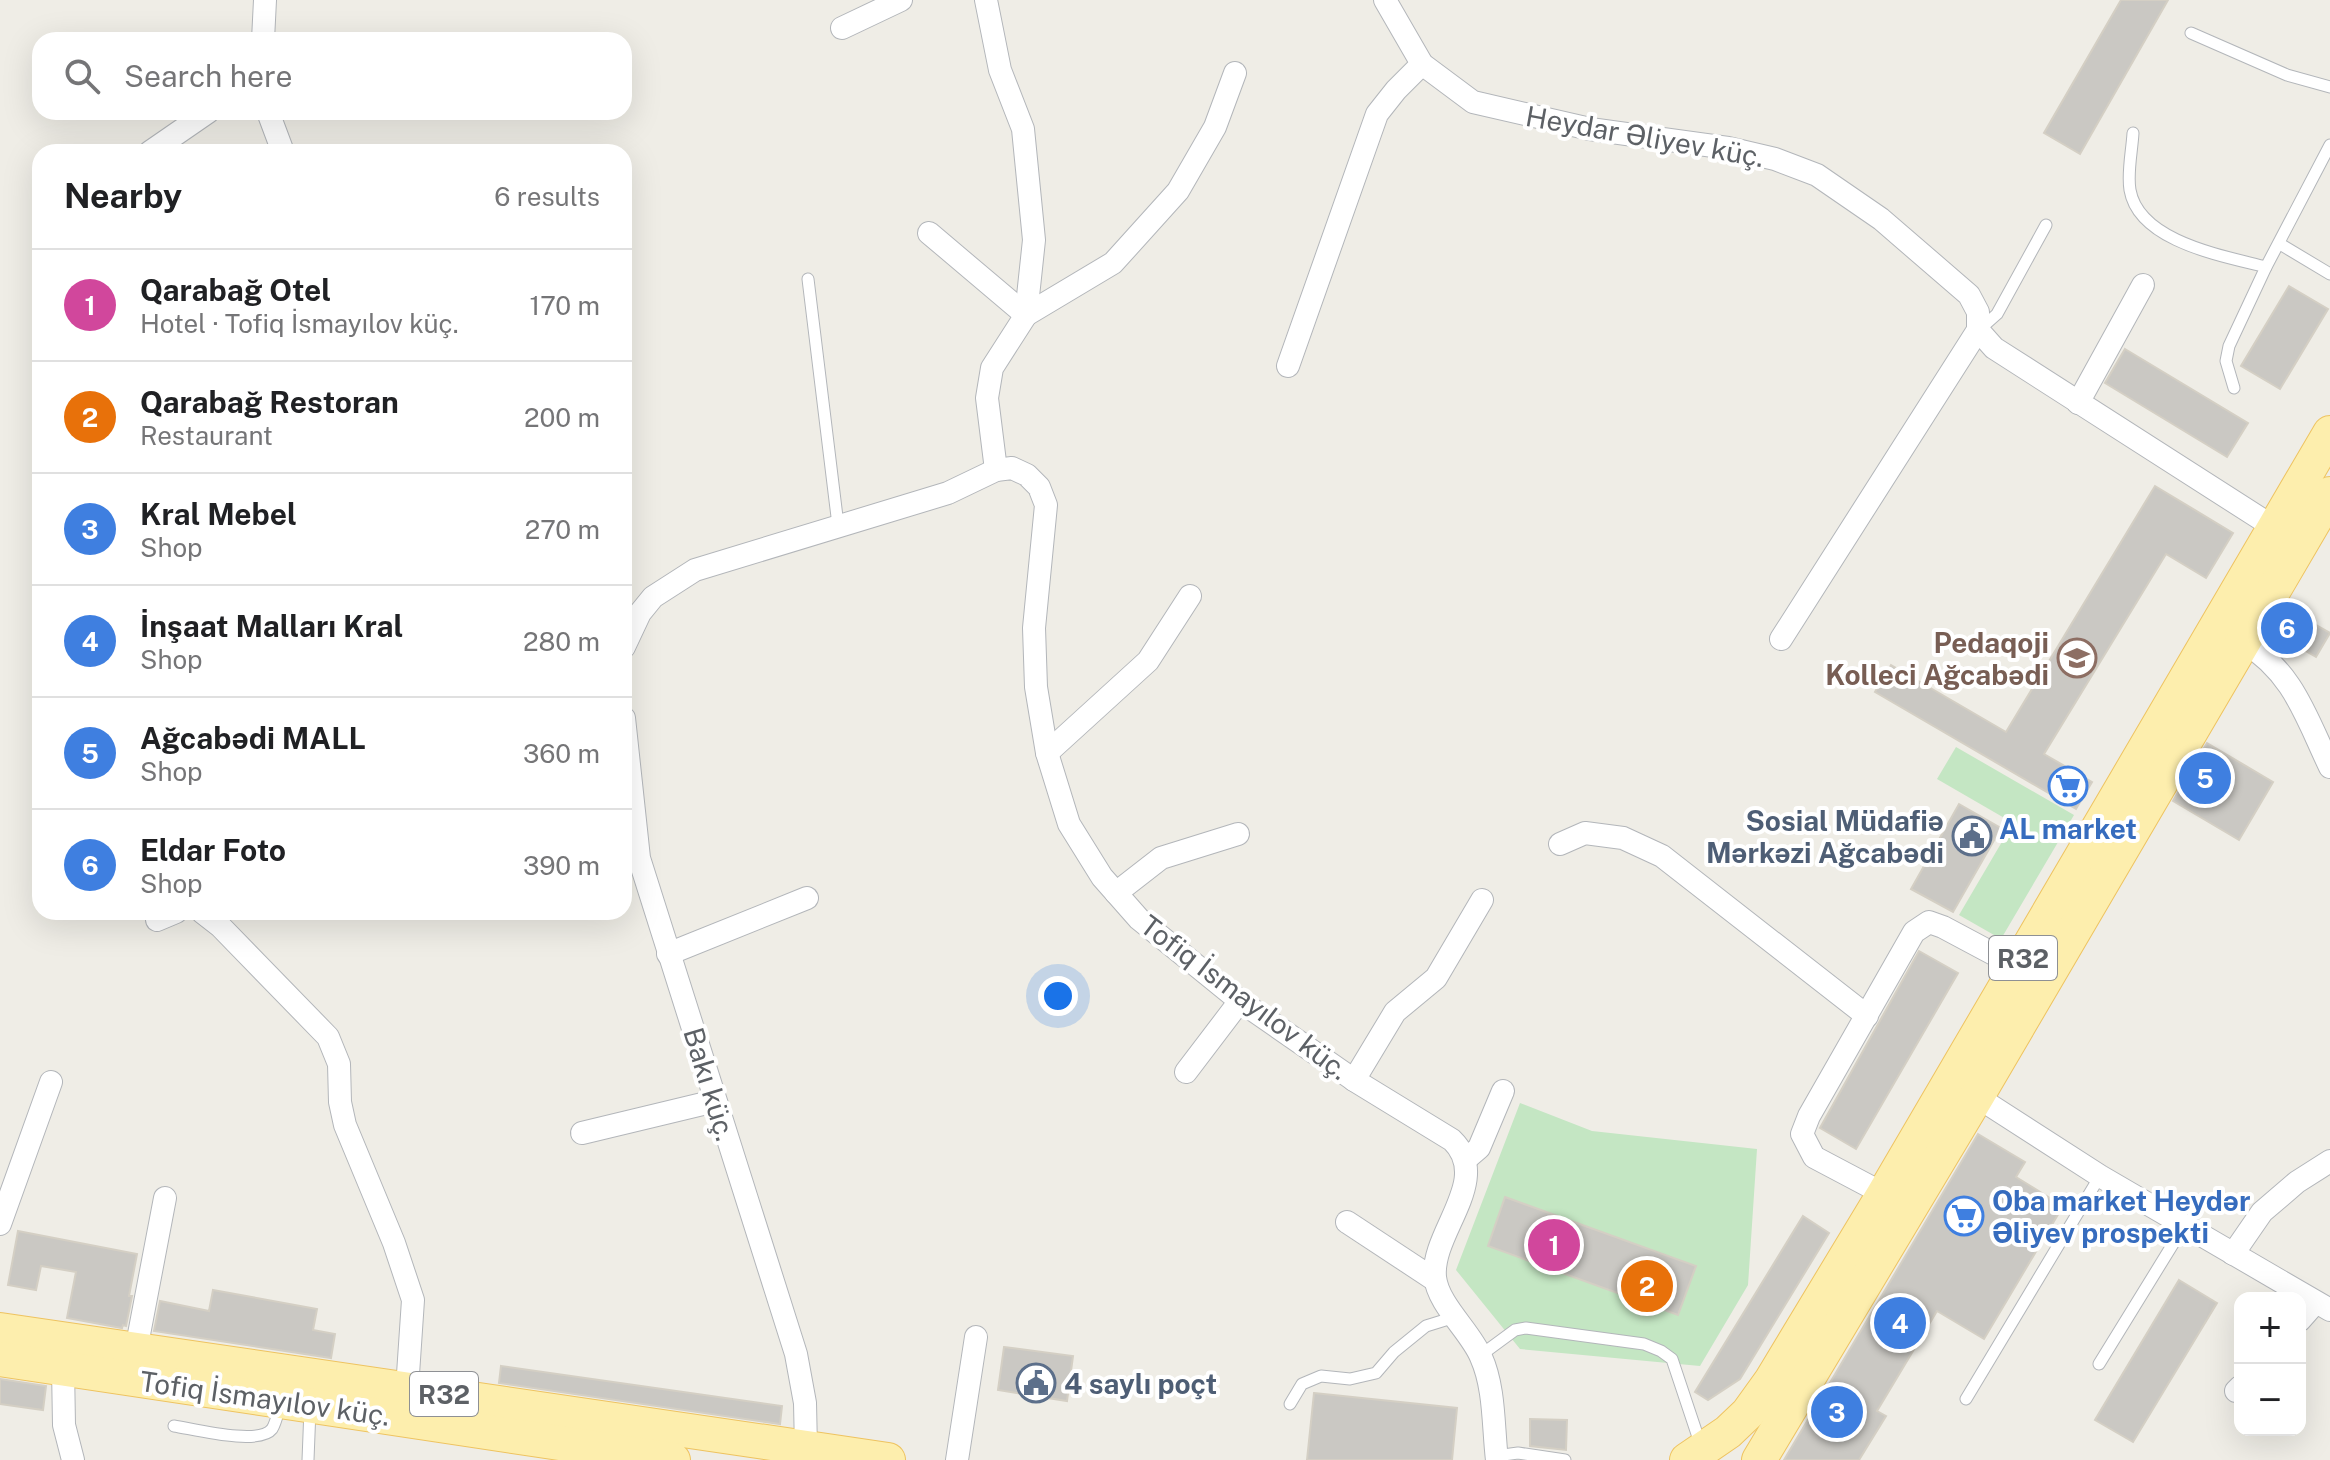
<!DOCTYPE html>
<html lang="en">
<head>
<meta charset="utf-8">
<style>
  :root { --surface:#fff; --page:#f2f2f2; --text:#202124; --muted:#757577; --line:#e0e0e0; --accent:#111827 }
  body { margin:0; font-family:"Public Sans",sans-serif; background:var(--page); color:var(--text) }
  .controls { position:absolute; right:24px; bottom:24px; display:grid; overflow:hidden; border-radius:16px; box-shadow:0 8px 32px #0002 }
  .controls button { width:72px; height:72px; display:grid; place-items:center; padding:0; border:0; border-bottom:2px solid var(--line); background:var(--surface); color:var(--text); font:40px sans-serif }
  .you { position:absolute; left:1058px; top:996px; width:28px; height:28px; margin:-20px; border:6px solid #fff; border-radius:50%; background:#1a73e8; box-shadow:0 0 0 12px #1a73e833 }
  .badge { display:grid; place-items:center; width:52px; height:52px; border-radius:50%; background:var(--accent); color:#fff; font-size:26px; font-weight:700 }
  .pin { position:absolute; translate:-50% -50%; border:4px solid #fff; box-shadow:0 2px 8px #0006 }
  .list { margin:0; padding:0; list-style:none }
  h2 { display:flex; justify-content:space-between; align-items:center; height:104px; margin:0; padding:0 32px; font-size:34px }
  h2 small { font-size:26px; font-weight:400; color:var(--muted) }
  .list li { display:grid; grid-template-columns:52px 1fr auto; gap:24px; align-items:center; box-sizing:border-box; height:112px; padding:0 32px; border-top:2px solid var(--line) }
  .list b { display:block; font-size:30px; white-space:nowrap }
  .list p { margin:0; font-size:26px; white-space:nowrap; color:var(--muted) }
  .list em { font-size:26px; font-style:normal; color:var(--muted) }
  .icon { flex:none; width:44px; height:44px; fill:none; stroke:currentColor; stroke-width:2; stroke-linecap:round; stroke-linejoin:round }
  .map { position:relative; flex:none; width:2330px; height:1460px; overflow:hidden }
  .search { position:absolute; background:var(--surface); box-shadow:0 8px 32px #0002; left:32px; top:32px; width:600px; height:88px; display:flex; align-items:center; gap:20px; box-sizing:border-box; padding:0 28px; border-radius:24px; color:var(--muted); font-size:30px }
  .panel { position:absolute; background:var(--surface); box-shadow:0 8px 32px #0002; left:32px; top:144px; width:600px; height:776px; border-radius:24px }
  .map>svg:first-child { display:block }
  .green { fill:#c4e6c3 }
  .building { fill:#cac8c3; stroke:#d4cfc4; stroke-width:2 }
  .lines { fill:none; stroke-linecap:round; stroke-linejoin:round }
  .service-casing { stroke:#b3b6ba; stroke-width:13 }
  .minor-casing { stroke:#b3b6ba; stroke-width:24 }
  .primary-casing { stroke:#eec360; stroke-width:36 }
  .service { stroke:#fff; stroke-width:11 }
  .minor { stroke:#fff; stroke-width:22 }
  .primary { stroke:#fdeead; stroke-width:34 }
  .labels { text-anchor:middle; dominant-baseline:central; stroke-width:8; stroke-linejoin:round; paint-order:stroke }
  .shield { fill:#fff; stroke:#8e9094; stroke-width:2 }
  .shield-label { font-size:26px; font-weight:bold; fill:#5d6166 }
  .street-label { font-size:28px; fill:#5d6166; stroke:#fff }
  .education-label { font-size:28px; font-weight:bold; fill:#785e54; stroke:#fff; text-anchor:end }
  .service-label { font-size:28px; font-weight:bold; fill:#4e5e75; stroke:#fff; text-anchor:end }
  .shop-label { font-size:28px; font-weight:bold; fill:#366cbe; stroke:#fff }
</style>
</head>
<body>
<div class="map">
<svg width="2330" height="1460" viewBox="0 0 2330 1460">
  <rect width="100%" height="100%" fill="#efede6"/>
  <!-- green -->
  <g class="green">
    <path d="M1956,747L2074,815L2001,939L1959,915L2013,823L1937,779Z"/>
    <path d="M1520,1103L1592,1131L1757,1149L1748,1285L1700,1366L1520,1349L1456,1270Z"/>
  </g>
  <!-- building -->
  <g class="building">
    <path d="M2121,0H2168L2080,154L2044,133Z"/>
    <path d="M2289,286L2328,309L2280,389L2241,366Z"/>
    <path d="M2125,349L2248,423L2227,457L2105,383Z"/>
    <path d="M2155,486L2233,533L2206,578L2166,554L2044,754L2092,782L2076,809L1875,692L1891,665L2006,732Z"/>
    <path d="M2286,608L2330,633L2316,657L2290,642L2282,655L2267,641Z"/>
    <path d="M2207,743L2273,782L2239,840L2173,801Z"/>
    <path d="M1959,804L2001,828L1953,912L1911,889Z"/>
    <path d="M1919,951L1958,973L1856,1149L1820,1128Z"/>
    <path d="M1978,1134L2025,1162L2016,1177L2063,1206L1984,1339L1937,1311L1877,1411L1886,1416L1859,1460H1784Z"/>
    <path d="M1505,1197L1696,1266L1678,1315L1488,1246Z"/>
    <path d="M1803,1216L1829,1233L1740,1379L1708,1400L1695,1392Z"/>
    <path d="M18,1231L137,1254L129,1296H132L126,1326L123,1325L122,1328L67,1318L76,1272L41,1266L36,1290L8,1285Z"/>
    <path d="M2179,1280L2217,1303L2133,1442L2095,1420Z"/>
    <path d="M213,1290L317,1309L313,1330L335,1334L331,1358L154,1331L160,1301L209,1311Z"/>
    <path d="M1004,1347L1073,1356L1067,1401L998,1390Z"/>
    <path d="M501,1366L782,1406L780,1424L499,1383Z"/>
    <path d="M0,1379L46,1386L43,1410L0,1404Z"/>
    <path d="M1314,1393L1457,1408L1452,1460H1307Z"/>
    <path d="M1530,1419L1567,1420L1566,1450L1530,1446Z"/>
  </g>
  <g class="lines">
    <!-- service casing -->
    <g class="service-casing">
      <g id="service">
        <path d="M2191,33L2287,75L2330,87"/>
        <path d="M2133,133C2132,151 2127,173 2130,190C2139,242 2224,256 2266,267L2330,145"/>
        <path d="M2280,244L2330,274"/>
        <path d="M808,279L838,525"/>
        <path d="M1979,330L1997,314L2046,225"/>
        <path d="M2234,388L2226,361L2229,346L2266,267"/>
        <path d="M1481,1355L1515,1330L1526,1328L1644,1344L1661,1351L1672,1359L1701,1446"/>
        <path d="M2099,1364L2184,1226"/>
        <path d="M1966,1399L2100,1176"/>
        <path d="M1290,1404L1302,1384L1321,1376L1350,1379L1376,1373L1394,1352L1426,1326L1455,1317"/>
        <path d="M174,1426C194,1429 259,1446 272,1429C276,1423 278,1412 280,1405"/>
        <path d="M1496,1456L1518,1453L1565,1460"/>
        <path d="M308,1460L310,1409"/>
      </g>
    </g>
    <!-- minor casing -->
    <g class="minor-casing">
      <g id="minor">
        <path d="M986,0L1000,70L1023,129L1034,240L1026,315L992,368L987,398L996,470"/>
        <path d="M1385,0L1422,64L1473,102L1590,129L1728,148L1775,159L1817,175L1881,219L1969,295L1978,312V330L1994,348L2275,528"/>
        <path d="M842,28L901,0"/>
        <path d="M263,40L265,0"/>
        <path d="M268,112L283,152"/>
        <path d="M150,152L208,112"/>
        <path d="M929,233L1026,315L1113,263L1178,191L1215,127L1235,73"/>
        <path d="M1288,366L1377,114L1396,90L1422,64"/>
        <path d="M2078,403L2143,285"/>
        <path d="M1781,639L1978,330"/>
        <path d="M2243,642C2293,671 2306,717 2330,767"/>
        <path d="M624,647L640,613L653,597L695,570L948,493L996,470L1012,468L1027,475L1039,487L1046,505L1034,628L1036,687L1047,753L1069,824L1102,877L1139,919L1240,1001L1354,1080L1452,1140C1493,1180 1431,1232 1435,1277C1438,1305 1471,1332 1481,1357C1495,1388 1493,1427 1497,1460"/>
        <path d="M624,718L639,858L796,1354L805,1403L806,1448"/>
        <path d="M1047,753L1148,661L1190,596"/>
        <path d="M1560,844L1585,833L1623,838L1662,856L1867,1016"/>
        <path d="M1116,893L1161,858L1238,834"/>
        <path d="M202,912L220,926L328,1037L339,1064L340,1102L345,1125L394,1243L413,1300L407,1389"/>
        <path d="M157,920L176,912"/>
        <path d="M668,954L807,898"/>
        <path d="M1186,1072L1240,1001"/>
        <path d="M1354,1080L1395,1012L1436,978L1482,900"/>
        <path d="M1968,1091L2100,1176L2330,1310"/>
        <path d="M582,1133L715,1101"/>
        <path d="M1465,1160L1479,1148L1503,1091"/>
        <path d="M1884,1194L1814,1157L1802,1134L1809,1116L1914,932L1929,922L1943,927L2018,967"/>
        <path d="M1347,1222L1435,1280"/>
        <path d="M0,1224L51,1082"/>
        <path d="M2233,1254L2262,1212L2297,1182L2330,1161"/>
        <path d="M2300,1320L2315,1303"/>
        <path d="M136,1350L165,1198"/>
        <path d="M63,1368L64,1425L73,1460"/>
        <path d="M2236,1391L2240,1387"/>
        <path d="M957,1460L976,1337"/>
      </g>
    </g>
    <!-- primary casing -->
    <g class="primary-casing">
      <g id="primary">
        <path d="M0,1330L888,1460"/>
        <path d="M0,1359L673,1460"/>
        <path d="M1687,1460L1728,1432L1748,1413L1771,1381L1884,1194L2330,433"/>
        <path d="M1759,1460L1977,1096L2330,494"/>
      </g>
    </g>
    <!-- service -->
    <use href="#service" class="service"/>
    <!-- minor -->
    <use href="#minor" class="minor"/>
    <!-- primary -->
    <use href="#primary" class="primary"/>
  </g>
  <!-- icons -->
  <defs>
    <g id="university-ring" transform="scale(2)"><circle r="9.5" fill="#fff" stroke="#8d6e63" stroke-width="1.5"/><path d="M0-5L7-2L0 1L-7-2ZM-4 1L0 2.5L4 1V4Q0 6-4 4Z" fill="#8d6e63"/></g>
    <g id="supermarket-ring" transform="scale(2)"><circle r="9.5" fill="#fff" stroke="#3f7fe0" stroke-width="1.5"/><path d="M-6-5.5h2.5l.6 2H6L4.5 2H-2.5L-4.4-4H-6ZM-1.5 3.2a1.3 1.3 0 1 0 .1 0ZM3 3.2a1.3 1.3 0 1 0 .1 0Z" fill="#3f7fe0"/></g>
    <g id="civic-ring" transform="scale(2)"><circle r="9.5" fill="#fff" stroke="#5c6f8a" stroke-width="1.5"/><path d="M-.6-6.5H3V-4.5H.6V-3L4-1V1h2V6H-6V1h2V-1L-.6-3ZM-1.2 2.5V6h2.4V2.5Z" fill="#5c6f8a"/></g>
  </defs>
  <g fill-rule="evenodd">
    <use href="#university-ring" x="2077" y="658"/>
    <use href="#supermarket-ring" x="2068" y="786"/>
    <use href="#civic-ring" x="1972" y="836"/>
    <use href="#supermarket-ring" x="1964" y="1216"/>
    <use href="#civic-ring" x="1036" y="1383"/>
  </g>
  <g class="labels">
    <!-- shield labels -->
    <g class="shield">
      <rect x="1989" y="936" width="68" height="44" rx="6"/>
      <rect x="410" y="1372" width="68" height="44" rx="6"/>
    </g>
    <g class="shield-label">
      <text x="2023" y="958">R32</text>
      <text x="444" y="1394">R32</text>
    </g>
    <!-- street labels -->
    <g class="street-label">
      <text transform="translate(1645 136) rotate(10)">Heydar Əliyev küç.</text>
      <text transform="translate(1245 997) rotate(37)">Tofiq İsmayılov küç.</text>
      <text transform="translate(710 1084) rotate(73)">Bakı küç.</text>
      <text transform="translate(265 1398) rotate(8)">Tofiq İsmayılov küç.</text>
    </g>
    <!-- education labels -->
    <g class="education-label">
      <text x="2049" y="642">Pedaqoji<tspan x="2049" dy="32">Kolleci Ağcabədi</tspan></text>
    </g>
    <!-- service labels -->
    <g class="service-label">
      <text x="1944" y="820">Sosial Müdafiə<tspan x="1944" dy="32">Mərkəzi Ağcabədi</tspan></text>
      <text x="1064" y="1383" text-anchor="start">4 saylı poçt</text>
    </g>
    <!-- shop labels -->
    <g class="shop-label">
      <text x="2068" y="828">AL market</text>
      <text x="1992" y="1200" text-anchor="start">Oba market Heydər<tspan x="1992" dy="32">Əliyev prospekti</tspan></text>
    </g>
  </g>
</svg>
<div class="controls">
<button>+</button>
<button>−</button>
</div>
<div class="you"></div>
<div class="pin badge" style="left:1554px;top:1245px;background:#d1479c">1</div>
<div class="pin badge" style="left:1647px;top:1286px;background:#e8710a">2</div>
<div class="pin badge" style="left:1837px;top:1412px;background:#3f7fe0">3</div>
<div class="pin badge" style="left:1900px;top:1323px;background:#3f7fe0">4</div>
<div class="pin badge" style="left:2205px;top:778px;background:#3f7fe0">5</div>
<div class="pin badge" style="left:2287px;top:628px;background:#3f7fe0">6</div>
<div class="search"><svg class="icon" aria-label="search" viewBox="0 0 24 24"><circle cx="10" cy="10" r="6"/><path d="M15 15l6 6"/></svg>Search here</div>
<section class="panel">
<h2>Nearby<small>6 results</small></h2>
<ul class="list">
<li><span class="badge" style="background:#d1479c">1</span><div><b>Qarabağ Otel</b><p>Hotel · Tofiq İsmayılov küç.</p></div><em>170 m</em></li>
<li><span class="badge" style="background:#e8710a">2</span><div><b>Qarabağ Restoran</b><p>Restaurant</p></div><em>200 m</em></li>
<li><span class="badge" style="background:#3f7fe0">3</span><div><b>Kral Mebel</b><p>Shop</p></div><em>270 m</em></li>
<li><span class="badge" style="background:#3f7fe0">4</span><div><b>İnşaat Malları Kral</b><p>Shop</p></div><em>280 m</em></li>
<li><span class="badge" style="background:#3f7fe0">5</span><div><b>Ağcabədi MALL</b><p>Shop</p></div><em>360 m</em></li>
<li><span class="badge" style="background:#3f7fe0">6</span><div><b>Eldar Foto</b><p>Shop</p></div><em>390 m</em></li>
</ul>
</section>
</div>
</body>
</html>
